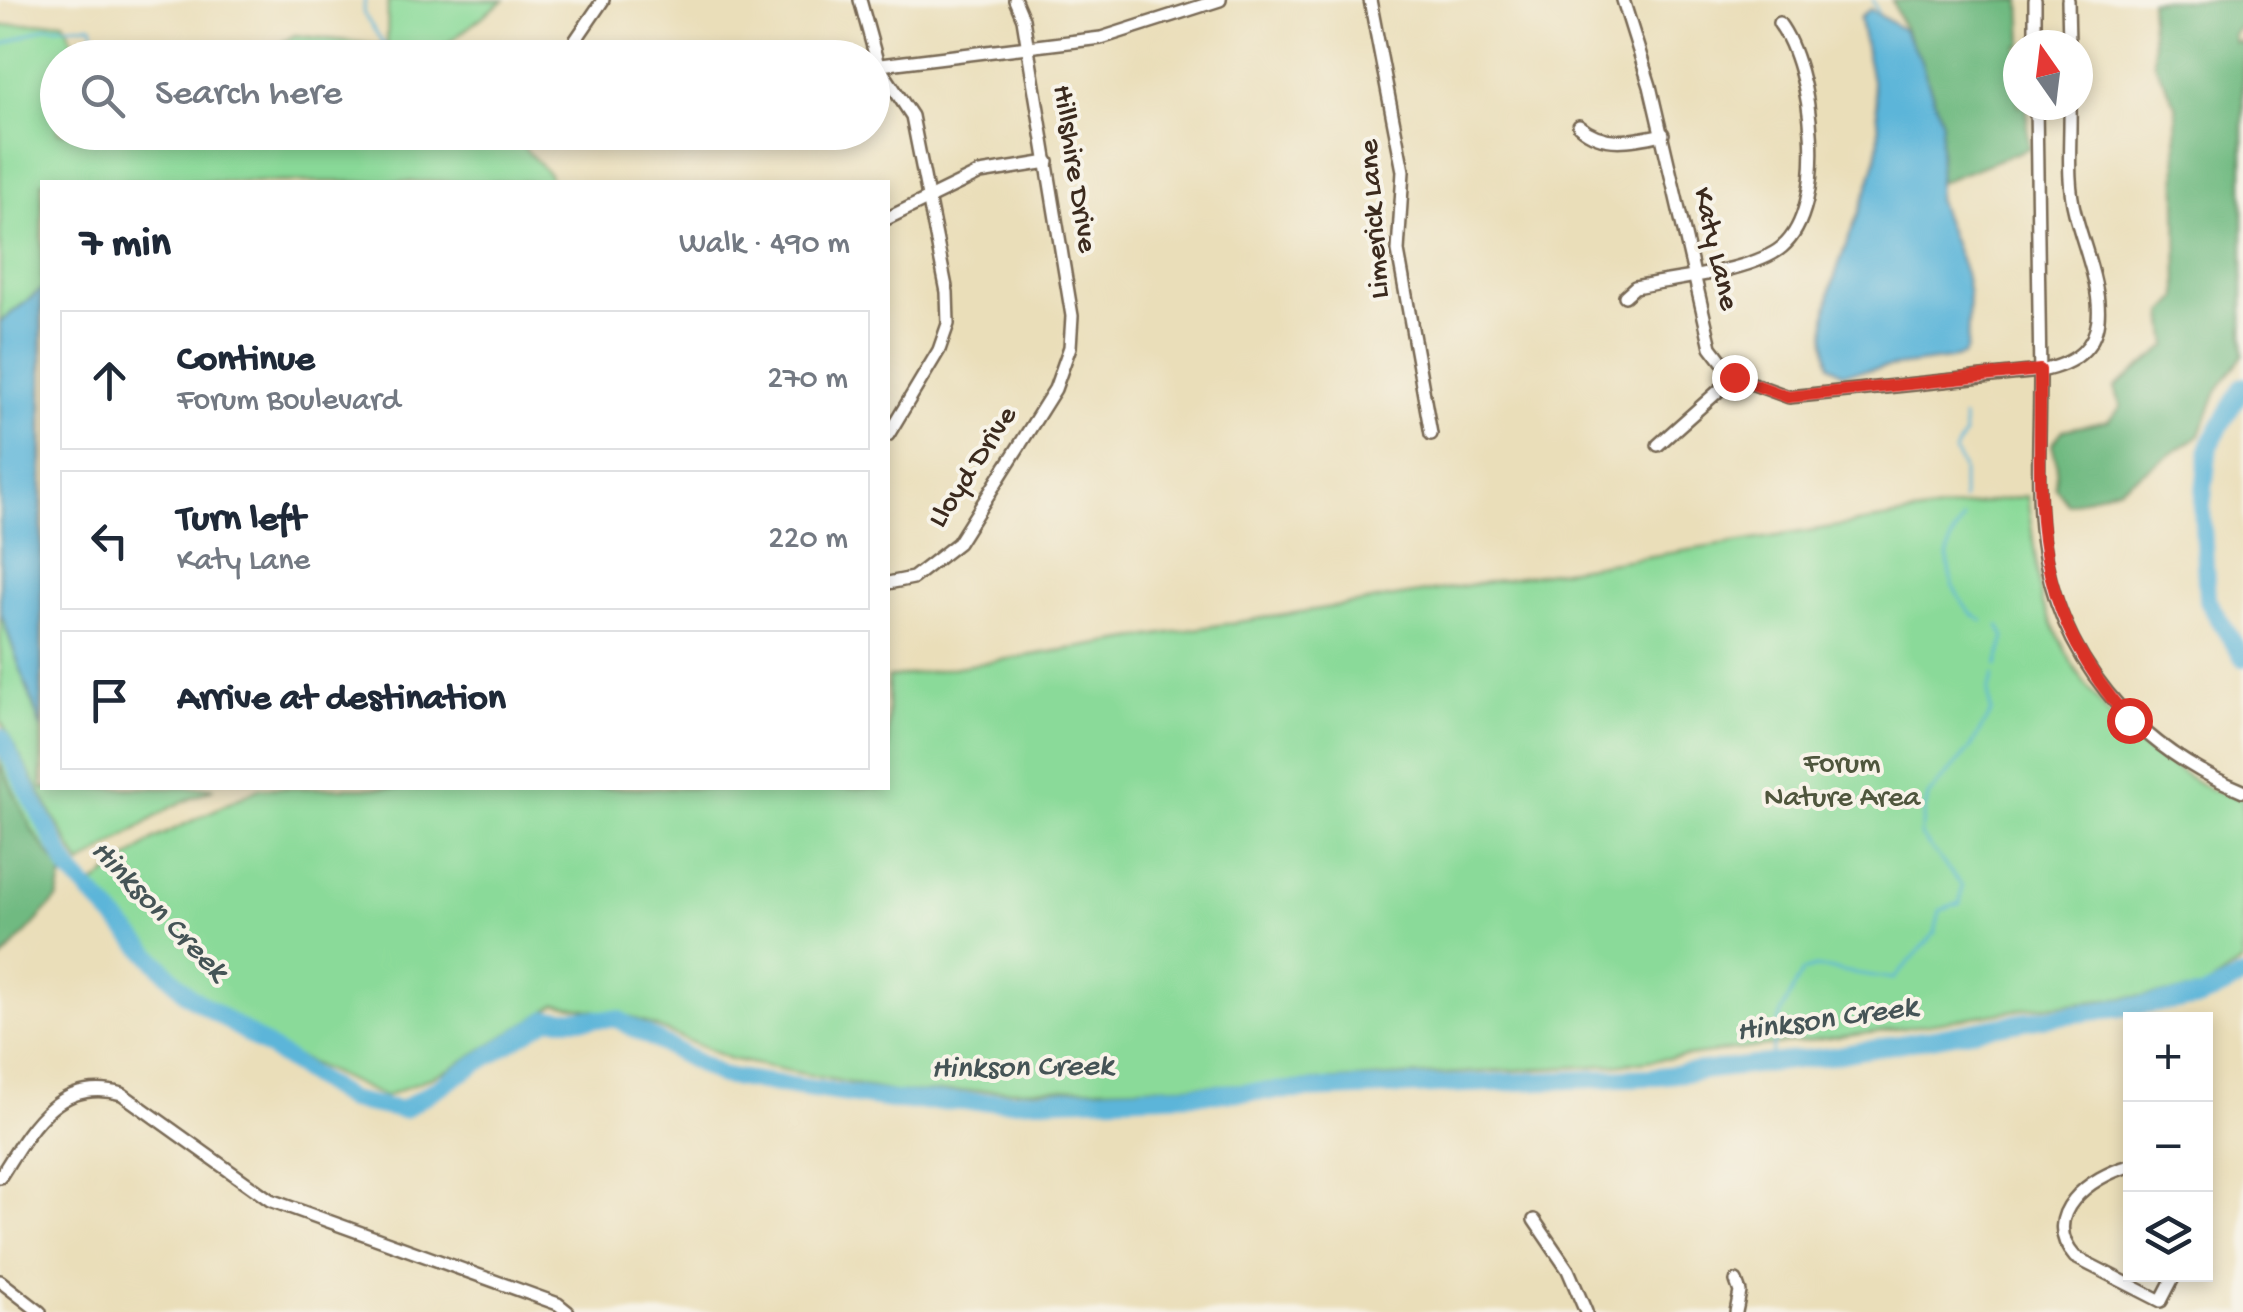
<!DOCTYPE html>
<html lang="en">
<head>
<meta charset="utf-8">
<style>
  :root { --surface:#fff; --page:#f2f2f3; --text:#1f2937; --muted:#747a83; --line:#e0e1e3 }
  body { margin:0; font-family:"Gochi Hand",sans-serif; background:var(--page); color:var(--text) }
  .controls { position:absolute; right:30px; bottom:30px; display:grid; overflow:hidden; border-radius:0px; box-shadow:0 5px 15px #0003 }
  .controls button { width:90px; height:90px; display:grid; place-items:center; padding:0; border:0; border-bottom:2px solid var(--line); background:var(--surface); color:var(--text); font:50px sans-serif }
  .compass { position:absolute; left:2003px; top:30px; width:90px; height:90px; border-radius:50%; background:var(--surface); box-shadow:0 5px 15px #0003; rotate:346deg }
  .stop { position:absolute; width:30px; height:30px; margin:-22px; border:8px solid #d93025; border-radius:50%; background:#fff }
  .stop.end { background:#d93025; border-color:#fff; box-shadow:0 2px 10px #0008 }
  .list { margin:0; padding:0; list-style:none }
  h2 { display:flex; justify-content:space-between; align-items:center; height:130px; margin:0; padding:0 40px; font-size:42px }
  h2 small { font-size:32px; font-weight:400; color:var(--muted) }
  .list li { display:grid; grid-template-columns:65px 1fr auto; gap:30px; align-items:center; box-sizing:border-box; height:140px; margin:0 20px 20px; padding:0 20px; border:2px solid var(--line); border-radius:0px }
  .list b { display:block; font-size:38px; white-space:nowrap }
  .list p { margin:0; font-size:32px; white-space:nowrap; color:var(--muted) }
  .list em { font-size:32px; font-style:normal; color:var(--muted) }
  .icon { flex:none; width:55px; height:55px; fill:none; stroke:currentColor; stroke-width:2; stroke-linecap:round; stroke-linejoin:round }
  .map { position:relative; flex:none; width:2243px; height:1312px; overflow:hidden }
  .search { position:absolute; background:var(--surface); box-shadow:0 5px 15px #0003; left:40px; top:40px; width:850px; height:110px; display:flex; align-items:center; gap:25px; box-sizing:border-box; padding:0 35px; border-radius:55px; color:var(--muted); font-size:38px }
  .panel { position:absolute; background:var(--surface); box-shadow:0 5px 15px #0003; left:40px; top:180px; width:850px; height:610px; border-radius:0px }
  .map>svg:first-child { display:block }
  .green { fill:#8ada99; stroke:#62825c; stroke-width:2.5 }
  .forest { fill:#6fba81; stroke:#557250; stroke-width:2.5 }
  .water { fill:#5bb5d9; stroke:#4b707c; stroke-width:2.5 }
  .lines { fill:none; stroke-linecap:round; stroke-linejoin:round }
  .stream { stroke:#5bb5d9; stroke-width:2.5 }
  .river { stroke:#5bb5d9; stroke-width:18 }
  .minor-casing { stroke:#786954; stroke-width:16 }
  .minor { stroke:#fff; stroke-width:11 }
  .route { stroke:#d93025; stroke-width:12 }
  .labels { text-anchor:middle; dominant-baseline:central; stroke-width:8; stroke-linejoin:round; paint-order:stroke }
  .street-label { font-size:30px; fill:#3b2a1e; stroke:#f7f3e8 }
  .park-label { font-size:30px; fill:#4f563d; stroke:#f7f3e8 }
  .water-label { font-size:32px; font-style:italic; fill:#455456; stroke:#f7f3e8 }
</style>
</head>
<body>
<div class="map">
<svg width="2243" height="1312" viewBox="0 0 2243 1312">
  <rect width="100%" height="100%" fill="#f7f3e8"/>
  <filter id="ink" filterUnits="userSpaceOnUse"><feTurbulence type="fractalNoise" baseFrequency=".01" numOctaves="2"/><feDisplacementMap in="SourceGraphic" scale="20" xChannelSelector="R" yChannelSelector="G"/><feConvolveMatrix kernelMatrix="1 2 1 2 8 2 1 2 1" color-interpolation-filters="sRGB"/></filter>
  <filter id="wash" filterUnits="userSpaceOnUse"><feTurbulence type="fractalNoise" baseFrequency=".0048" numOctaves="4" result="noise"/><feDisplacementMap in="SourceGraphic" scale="40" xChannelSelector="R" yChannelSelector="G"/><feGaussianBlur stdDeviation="2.25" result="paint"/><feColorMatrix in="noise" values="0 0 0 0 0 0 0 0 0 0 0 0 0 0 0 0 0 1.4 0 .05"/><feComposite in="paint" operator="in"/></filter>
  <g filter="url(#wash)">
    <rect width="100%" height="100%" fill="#eadeb9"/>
    <!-- green -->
    <g class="green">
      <path d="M388,0H504L435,53L439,57H255L295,35L387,46Z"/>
      <path d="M64,21L80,57L58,58V132L510,133L549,174L551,182H42V788H214L171,807L80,865L0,720V26Z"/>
      <path d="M2027,496L2042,604L2076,671L2126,737L2210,790L2243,798V962L2202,990L2029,1008L1878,1032L1615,1065L1262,1084L898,1093L730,1059L632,1017L557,1004L450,1069L384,1097L286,1052L179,984L93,885L154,839L260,788H888V678Z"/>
      <path d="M0,737L70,871L0,940Z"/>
    </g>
    <!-- forest -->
    <g class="forest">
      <path d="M1892,0H2021L2023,45H2018V105H2026L2029,148L1938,183C1949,96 1921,75 1892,0Z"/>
      <path d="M2150,0H2243V22L2233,35L2235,43L2243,41V355L2217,391L2200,435L2120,487L2068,504L2055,487L2057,464L2052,444L2063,430L2108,421L2121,407L2115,387L2168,346L2164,313L2178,298L2176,105L2154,63Z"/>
      <path d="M0,763L33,832L63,873L58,898L0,961Z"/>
    </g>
    <!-- water -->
    <g class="water">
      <path d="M1870,9L1903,30L1919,56L1942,122L1937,199L1965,273L1969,295L1967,349L1963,356L1950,359L1842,373L1830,365C1809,291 1867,219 1878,148C1883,114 1865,55 1860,18Z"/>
      <path d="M42,289V730L0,611V322Z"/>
    </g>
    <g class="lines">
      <!-- stream -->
      <g class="stream">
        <path d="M365,0L363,13L385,46L380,58"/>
        <path d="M1873,0L1878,12"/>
        <path d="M0,46L46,27L92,25L95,37L87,58"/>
        <path d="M297,58L320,47L351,58"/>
        <path d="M1963,500V469L1955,452L1964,435L1963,418"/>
        <path d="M1963,519C1960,527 1953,534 1951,541C1942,571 1958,608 1983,621"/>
        <path d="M1997,666L2005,637L1999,626"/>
        <path d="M1769,1063L1781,1013L1803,971L1815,967L1894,979L1935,933L1940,911L1960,903L1962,886L1920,835L1928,796L1970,749L1991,712L1988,691L1994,675"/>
      </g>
      <!-- river -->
      <g class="river">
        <path d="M2243,386L2209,446L2202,507L2207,600L2243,658"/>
        <path d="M0,737L70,871L188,995L349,1100L402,1110L548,1019H617L722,1076L898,1101L982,1102L1650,1077L1832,1056L2043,1018L2201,998L2243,977"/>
      </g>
    </g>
  </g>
  <g filter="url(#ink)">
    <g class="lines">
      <!-- minor casing -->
      <g class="minor-casing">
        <g id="minor">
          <path d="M860,0L878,65L912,116L947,292L948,324L939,350L888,435"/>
          <path d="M1370,0L1403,171L1398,251L1431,434"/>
          <path d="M1623,0L1650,86L1711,347L1734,377L1789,397L2040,371C2134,353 2090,272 2075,213C2066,179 2071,140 2070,105"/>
          <path d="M2035,0V45"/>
          <path d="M2068,0L2069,45"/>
          <path d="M573,58L575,41L603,0"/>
          <path d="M872,66L1101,38L1220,0"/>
          <path d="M2036,105C2037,196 2039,287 2040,378C2040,431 2036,486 2042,538C2057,657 2134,747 2243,791"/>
          <path d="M1579,126C1603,147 1632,141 1663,134"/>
          <path d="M888,218L980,173L1048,162"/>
          <path d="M1625,296L1635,287C1672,279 1754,271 1782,247C1830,206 1813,68 1779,23"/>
          <path d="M1658,445L1734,377"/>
          <path d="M888,583L913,578L958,543L1055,389L1070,347L1072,316L1023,19L1015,0"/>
          <path d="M2130,1166C2091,1176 2038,1215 2075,1257L2161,1301L2175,1274"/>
          <path d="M0,1177C29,1131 57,1076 122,1094L270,1200L558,1304L568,1312"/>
          <path d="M1534,1220L1568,1270L1586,1312"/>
          <path d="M0,1281L40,1312"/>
          <path d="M1736,1281L1740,1292L1736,1312"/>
        </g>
      </g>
      <!-- minor -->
      <use href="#minor" class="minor"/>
    </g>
  </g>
  <g class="lines" filter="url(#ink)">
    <!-- route -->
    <path class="route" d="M1734,377L1788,397L2040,370C2041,518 2026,599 2129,720"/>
  </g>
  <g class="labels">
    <!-- street labels -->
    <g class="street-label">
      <text transform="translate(1073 169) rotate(81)">Hillshire Drive</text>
      <text transform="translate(1376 219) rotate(-94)">Limerick Lane</text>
      <text transform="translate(1714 249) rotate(77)">Katy Lane</text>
      <text transform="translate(974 468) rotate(-57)">Lloyd Drive</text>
    </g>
    <!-- park labels -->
    <g class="park-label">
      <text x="1842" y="765">Forum<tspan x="1842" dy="34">Nature Area</tspan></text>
    </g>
    <!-- water labels -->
    <g class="water-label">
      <text transform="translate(158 912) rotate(46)">Hinkson Creek</text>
      <text transform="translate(1827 1021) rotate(-8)">Hinkson Creek</text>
      <text transform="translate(1022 1069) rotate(-1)">Hinkson Creek</text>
    </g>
  </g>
</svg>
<div class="controls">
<button>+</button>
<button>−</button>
<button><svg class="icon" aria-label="layers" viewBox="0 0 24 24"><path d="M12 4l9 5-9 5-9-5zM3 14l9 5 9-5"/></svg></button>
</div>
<svg class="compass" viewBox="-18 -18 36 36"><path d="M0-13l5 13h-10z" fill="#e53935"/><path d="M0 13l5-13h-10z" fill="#747a83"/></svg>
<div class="stop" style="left:2129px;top:720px"></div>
<div class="stop end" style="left:1734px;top:377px"></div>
<div class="search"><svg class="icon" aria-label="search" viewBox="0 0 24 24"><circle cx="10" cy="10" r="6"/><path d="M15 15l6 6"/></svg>Search here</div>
<section class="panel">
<h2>7 min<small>Walk · 490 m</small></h2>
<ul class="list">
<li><svg class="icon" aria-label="ahead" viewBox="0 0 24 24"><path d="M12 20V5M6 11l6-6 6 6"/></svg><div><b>Continue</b><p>Forum Boulevard</p></div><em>270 m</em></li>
<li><svg class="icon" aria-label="left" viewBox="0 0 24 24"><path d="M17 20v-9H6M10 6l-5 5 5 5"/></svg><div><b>Turn left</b><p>Katy Lane</p></div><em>220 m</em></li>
<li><svg class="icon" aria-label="arrive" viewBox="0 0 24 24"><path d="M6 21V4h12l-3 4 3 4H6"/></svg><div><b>Arrive at destination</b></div></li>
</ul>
</section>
</div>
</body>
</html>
